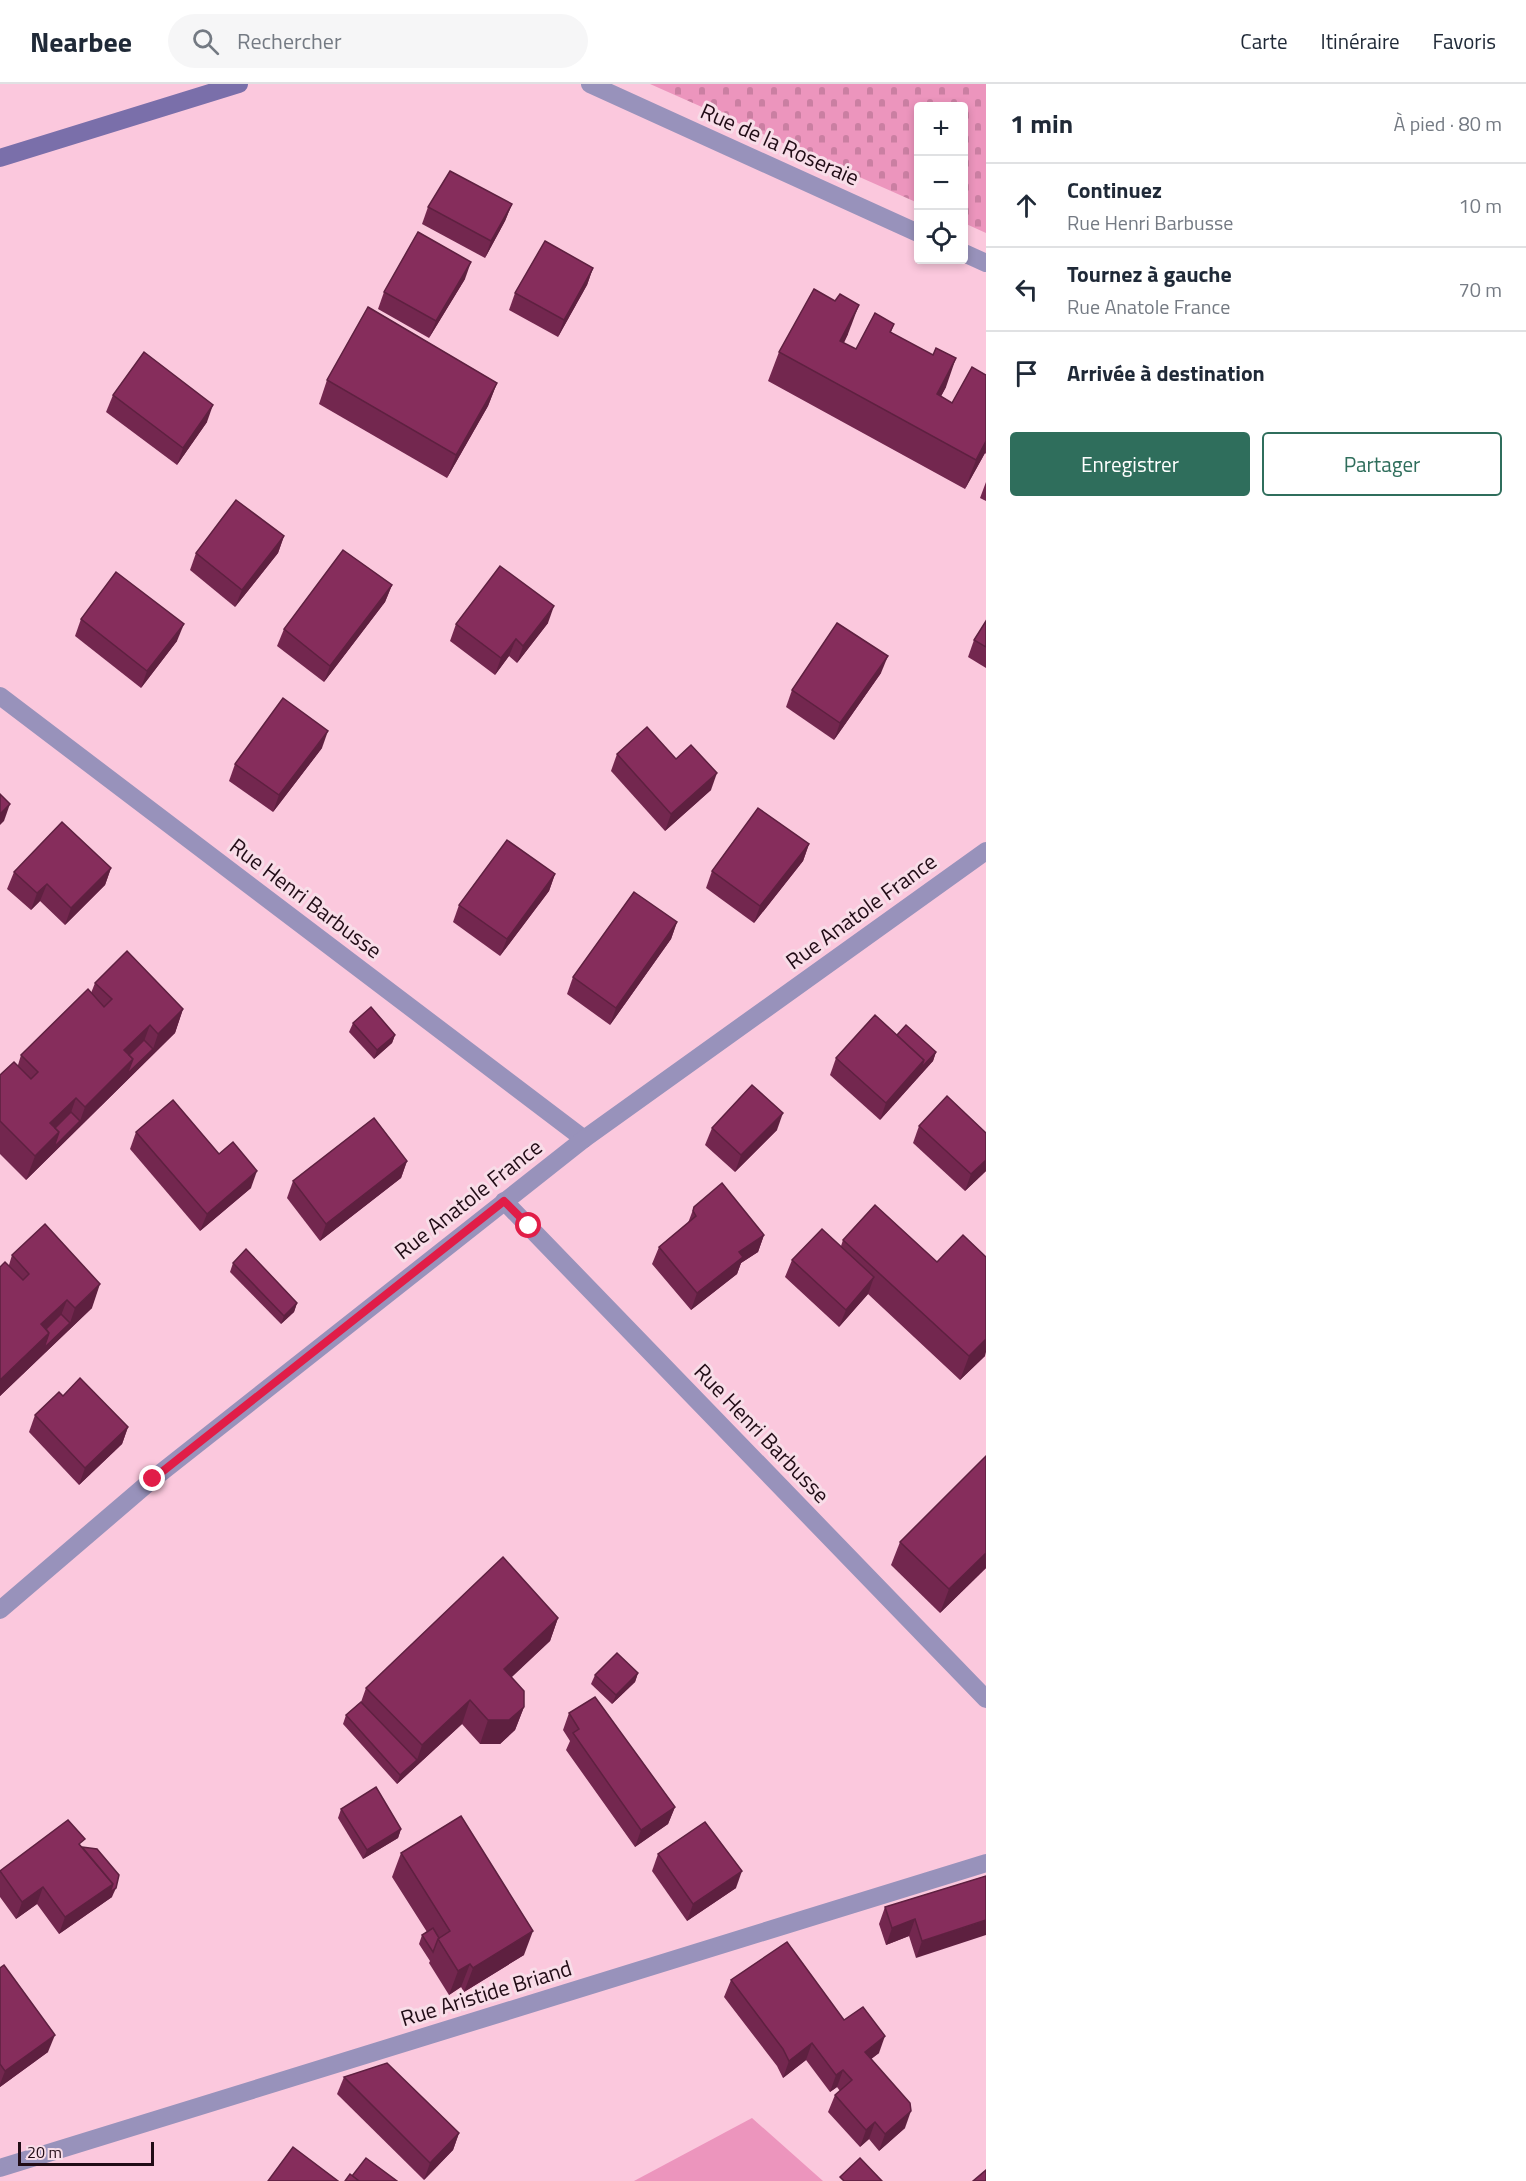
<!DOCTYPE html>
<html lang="fr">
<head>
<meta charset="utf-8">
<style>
  :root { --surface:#fff; --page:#f6f6f7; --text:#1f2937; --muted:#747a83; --line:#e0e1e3; --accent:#2f6e5c }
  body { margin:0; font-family:"Titillium Web",sans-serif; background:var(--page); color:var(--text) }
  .controls { position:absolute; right:18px; top:18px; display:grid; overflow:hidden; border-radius:6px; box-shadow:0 3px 9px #0003 }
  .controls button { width:54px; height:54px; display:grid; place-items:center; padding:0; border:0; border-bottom:2px solid var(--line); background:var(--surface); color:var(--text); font:30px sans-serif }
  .scale { position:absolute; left:18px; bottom:15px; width:136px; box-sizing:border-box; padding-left:6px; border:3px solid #210c16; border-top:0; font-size:16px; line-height:21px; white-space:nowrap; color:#210c16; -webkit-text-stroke:4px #f8dde8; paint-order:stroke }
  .stop { position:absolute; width:18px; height:18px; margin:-14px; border:4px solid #e11d48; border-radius:50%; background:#fff }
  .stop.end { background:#e11d48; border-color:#fff; box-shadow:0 2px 6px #0008 }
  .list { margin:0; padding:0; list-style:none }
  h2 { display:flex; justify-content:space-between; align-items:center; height:78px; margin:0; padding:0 24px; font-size:26px }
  h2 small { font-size:20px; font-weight:400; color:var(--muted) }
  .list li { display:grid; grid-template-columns:39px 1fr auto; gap:18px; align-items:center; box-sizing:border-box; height:84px; padding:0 24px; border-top:2px solid var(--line) }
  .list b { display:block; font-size:22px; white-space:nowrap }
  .list p { margin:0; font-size:20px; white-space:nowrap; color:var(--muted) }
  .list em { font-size:20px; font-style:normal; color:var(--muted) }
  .actions { display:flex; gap:12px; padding:18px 24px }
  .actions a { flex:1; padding:14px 0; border:2px solid var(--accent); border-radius:6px; text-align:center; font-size:21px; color:var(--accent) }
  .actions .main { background:var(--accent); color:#fff }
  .icon { flex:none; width:33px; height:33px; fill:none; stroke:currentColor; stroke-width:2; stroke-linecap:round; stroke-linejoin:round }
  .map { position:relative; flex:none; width:986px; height:2097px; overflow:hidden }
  header { display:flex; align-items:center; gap:36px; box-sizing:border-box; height:84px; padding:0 30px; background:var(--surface); border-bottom:2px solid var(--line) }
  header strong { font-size:28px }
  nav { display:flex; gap:33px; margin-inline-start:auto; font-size:21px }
  .search { width:420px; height:54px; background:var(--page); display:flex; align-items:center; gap:15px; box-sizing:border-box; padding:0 21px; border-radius:33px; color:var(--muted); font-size:22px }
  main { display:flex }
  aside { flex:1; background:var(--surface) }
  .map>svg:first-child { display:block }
  .grass { fill:#ec95bd }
  .cemetery { fill:url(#cemetery-stones) }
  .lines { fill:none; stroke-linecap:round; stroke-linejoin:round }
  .street { stroke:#9892bb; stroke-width:18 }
  .secondary { stroke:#7a6faa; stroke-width:18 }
  .wall { fill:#73274f }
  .shaded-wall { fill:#5e2040 }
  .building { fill:#862d5c; stroke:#5e2040; stroke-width:1.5 }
  .route { stroke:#e11d48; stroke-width:8 }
  .labels { text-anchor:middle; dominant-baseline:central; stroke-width:6; stroke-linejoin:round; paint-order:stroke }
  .street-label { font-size:22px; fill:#210c16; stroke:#f8dde8 }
</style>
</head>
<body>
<header>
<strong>Nearbee</strong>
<div class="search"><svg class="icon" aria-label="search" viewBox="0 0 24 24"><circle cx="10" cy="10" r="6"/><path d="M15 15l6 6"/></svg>Rechercher</div>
<nav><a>Carte</a><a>Itinéraire</a><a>Favoris</a></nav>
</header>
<main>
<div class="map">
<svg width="986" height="2097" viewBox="0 0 986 2097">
  <defs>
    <pattern id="cemetery-stones" width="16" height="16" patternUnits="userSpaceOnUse" patternTransform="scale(1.5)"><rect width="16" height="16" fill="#ec95bd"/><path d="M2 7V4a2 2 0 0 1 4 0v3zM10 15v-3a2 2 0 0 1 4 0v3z" fill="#ca7fa2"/></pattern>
  </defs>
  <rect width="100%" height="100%" fill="#fbc8dd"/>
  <!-- grass -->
  <path class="grass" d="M752,2034L823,2097H634Z"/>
  <!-- cemetery -->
  <path class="cemetery" d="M650,0H986V149L964,139V22H918V119Z"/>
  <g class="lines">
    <!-- street -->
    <g class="street">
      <path d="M590,0L918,149"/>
      <path d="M964,169L986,179"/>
      <path d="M0,612L584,1055"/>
      <path d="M504,1117L986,1615"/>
      <path d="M0,1526L153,1395L584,1055L986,767"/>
      <path d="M0,2084L986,1779"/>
    </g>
    <!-- secondary -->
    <path class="secondary" d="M0,74L239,0"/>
  </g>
  <!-- wall -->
  <g class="wall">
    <path d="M512,120L505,137L485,174L422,140L428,123Z"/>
    <path d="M593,184L587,201L558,253L509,226L515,209Z"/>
    <path d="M465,195L429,254L378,225L384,208Z"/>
    <path d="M835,217L848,250L844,259L856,265L894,240L891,248L946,303L941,312L952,319L986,291V370L985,369L965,405L768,297L779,268Z"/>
    <path d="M327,296L497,299L488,322L447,394L319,320Z"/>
    <path d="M113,311L207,338L177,381L106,328Z"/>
    <path d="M986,398V417L980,414Z"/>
    <path d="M284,452L278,469L235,523L190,486L196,469Z"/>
    <path d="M392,501L385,518L324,598L277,562L284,545Z"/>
    <path d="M81,535L177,557L141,604L75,552Z"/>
    <path d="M986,537V584L968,573L974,556Z"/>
    <path d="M548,539L517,579L509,572L495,591L450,557L456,540Z"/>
    <path d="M881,589L834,656L786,623L792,606Z"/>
    <path d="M322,664L273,728L229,697L235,680Z"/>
    <path d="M617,670L676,675L711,706L665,747L611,687Z"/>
    <path d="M809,760L803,777L754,839L706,804L712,787Z"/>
    <path d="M111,784L105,801L65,841L40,817L31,826L7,805L14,788Z"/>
    <path d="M555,790L549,807L500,872L453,838L459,821Z"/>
    <path d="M677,838L671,855L610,941L567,910L573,893Z"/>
    <path d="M95,899L183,925L175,949L26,1096L0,1070V991L18,981L21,971L91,909Z"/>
    <path d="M353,939L395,951L392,959L374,975L349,948Z"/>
    <path d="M897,951L936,968L933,977L880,1036L830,991L836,974Z"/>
    <path d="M919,1042L986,1087L965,1107L913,1059Z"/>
    <path d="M712,1044L777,1046L735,1088L705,1061Z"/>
    <path d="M136,1048L219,1070L251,1104L200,1147L130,1065Z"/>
    <path d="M407,1077L401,1094L320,1157L287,1114L293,1097Z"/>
    <path d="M694,1123L764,1151L758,1168L741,1179L737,1190L691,1226L652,1180L659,1163L688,1139Z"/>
    <path d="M843,1156L985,1272L960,1296L868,1210L839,1243L785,1193L792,1176L841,1162Z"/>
    <path d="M12,1171L92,1224L0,1312V1183L9,1181Z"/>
    <path d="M233,1179L297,1219L294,1228L281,1240L230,1188Z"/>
    <path d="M63,1312L128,1343L122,1360L79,1401L29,1348L35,1331Z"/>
    <path d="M986,1372V1484L940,1529L891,1481L900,1458Z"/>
    <path d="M558,1534L550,1557L511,1593L524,1623L515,1646L500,1660H480L462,1640L397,1700L343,1640L346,1631L361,1618L366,1604Z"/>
    <path d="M638,1589L635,1598L612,1620L591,1600L595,1591Z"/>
    <path d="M569,1629L675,1723L668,1740L635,1763L566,1666L570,1657L563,1646Z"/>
    <path d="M341,1725L401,1745L398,1754L363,1775L338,1734Z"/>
    <path d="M82,1763L112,1813L59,1850L37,1820L16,1835L0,1813V1787Z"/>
    <path d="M401,1769L524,1871L464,1908L461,1903L449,1911L429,1879L430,1877L419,1860L422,1851L427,1848L392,1793Z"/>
    <path d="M658,1770L736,1804L687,1837L652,1787Z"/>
    <path d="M986,1792L916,1874L909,1852L886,1861L879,1840L885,1823Z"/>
    <path d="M0,1884L48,1968L0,2003Z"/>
    <path d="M731,1896L844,1936L879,1969L871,1975L905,2044L879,2067L869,2055L860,2063L828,2028L835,2011L840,2007L837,2003L830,2008L806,1976L783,1994L777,1982L724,1913Z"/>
    <path d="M344,1993L459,2049L453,2066L424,2096L337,2010Z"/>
  </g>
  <!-- shaded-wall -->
  <g class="shaded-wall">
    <path d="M512,120L505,137L485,174L491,157Z"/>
    <path d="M471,178L465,195L429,254L436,237Z"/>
    <path d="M593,184L587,201L558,253L564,236Z"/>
    <path d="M859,221L848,250L829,286L840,257Z"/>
    <path d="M956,274L946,303L927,339L937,310Z"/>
    <path d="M497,299L488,322L447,394L456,371Z"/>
    <path d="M213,321L207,338L177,381L183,364Z"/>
    <path d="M986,357V365L985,369L965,405L976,376Z"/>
    <path d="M284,452L278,469L235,523L242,506Z"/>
    <path d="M392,501L385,518L324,598L330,582Z"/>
    <path d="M554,522L548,539L517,579L523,562Z"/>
    <path d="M184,540L177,557L141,604L147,587Z"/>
    <path d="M516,555L509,572L495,591L501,574Z"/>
    <path d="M888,572L881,589L834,656L840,639Z"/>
    <path d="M328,647L322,664L273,728L279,711Z"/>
    <path d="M717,689L711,706L665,747L671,730Z"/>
    <path d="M10,720L4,737L0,741V730Z"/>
    <path d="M809,760L803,777L754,839L760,822Z"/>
    <path d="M111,784L105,801L65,841L71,824Z"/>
    <path d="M555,790L549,807L500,872L507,855Z"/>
    <path d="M47,800L40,817L31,826L37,809Z"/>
    <path d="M677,838L671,855L610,941L616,924Z"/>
    <path d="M183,925L175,949L26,1096L35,1072L59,1048L80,1037L85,1023L133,975L153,965L158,950Z"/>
    <path d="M150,941L141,965L122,984L124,966Z"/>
    <path d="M395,951L392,959L374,975L377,966Z"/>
    <path d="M936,968L933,977L880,1036L886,1019L924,976Z"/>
    <path d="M76,1014L68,1037L48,1057L50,1039Z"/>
    <path d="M783,1029L777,1046L735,1088L741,1071Z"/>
    <path d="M986,1076V1087L965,1107L971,1090Z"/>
    <path d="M407,1077L401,1094L320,1157L326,1140Z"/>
    <path d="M257,1087L251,1104L200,1147L207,1130Z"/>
    <path d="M764,1151L758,1168L741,1179L737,1190L691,1226L697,1209L739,1168Z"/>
    <path d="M874,1193L868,1210L839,1243L846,1226Z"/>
    <path d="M100,1200L92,1224L0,1312V1296L49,1249L70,1239L75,1224Z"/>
    <path d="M67,1216L58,1239L36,1255L41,1240Z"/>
    <path d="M297,1219L294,1228L281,1240L284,1232Z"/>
    <path d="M986,1243V1268L985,1272L960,1296L969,1272Z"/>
    <path d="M128,1343L122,1360L79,1401L85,1384Z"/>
    <path d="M986,1469V1484L940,1529L949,1505Z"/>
    <path d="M558,1534L550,1557L495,1609L504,1585Z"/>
    <path d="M638,1589L635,1598L612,1620L616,1611Z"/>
    <path d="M470,1616L462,1640L397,1700L400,1691L417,1676L422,1661Z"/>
    <path d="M524,1623L515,1646L500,1660H480L488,1636Z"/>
    <path d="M675,1723L668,1740L635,1763L641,1746Z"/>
    <path d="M401,1745L398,1754L363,1775L367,1766Z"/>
    <path d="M742,1787L736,1804L687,1837L693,1820Z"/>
    <path d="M113,1800L116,1804L112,1813L59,1850L65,1833Z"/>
    <path d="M43,1803L37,1820L16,1835L22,1818Z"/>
    <path d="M915,1835L909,1852L886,1861L892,1844Z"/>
    <path d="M986,1836V1851L916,1874L922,1857Z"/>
    <path d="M533,1847L524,1871L464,1908L473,1884Z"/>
    <path d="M470,1880L461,1903L449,1911L458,1887Z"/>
    <path d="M55,1951L48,1968L0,2003V2000L5,1987Z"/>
    <path d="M885,1952L879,1969L858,1985L865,1968Z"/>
    <path d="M812,1959L806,1976L783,1994L789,1977Z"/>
    <path d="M843,1986L837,2003L830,2008L836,1991Z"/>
    <path d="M911,2027L905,2044L879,2067L885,2050Z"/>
    <path d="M875,2038L869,2055L860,2063L866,2046Z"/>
    <path d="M459,2049L453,2066L424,2096L430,2079Z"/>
  </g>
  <!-- building -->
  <g class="building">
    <path d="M450,87L512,120L491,157L428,123Z"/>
    <path d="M418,148L471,178L436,237L384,208Z"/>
    <path d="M545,157L593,184L564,236L515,209Z"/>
    <path d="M814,205L835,217L840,210L859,221L840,257L856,265L875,229L894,240L890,248L933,271L936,264L956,274L937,310L952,319L972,283L986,291V357L976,376L779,268Z"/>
    <path d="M368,223L497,299L456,371L327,296Z"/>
    <path d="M144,268L213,321L183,364L113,311Z"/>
    <path d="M236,416L284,452L242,506L196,469Z"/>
    <path d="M343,466L392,501L330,582L284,545Z"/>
    <path d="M500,482L554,522L523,562L516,555L501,574L456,540Z"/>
    <path d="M116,488L184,540L147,587L81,535Z"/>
    <path d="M986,537V563L974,556Z"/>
    <path d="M837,539L888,572L840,639L792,606Z"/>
    <path d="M283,614L328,647L279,711L235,680Z"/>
    <path d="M647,643L676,675L691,661L717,689L671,730L617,670Z"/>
    <path d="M0,710L10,720L0,730Z"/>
    <path d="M758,724L809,760L760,822L712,787Z"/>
    <path d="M62,738L111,784L71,824L47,800L37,809L14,788Z"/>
    <path d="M507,756L555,790L507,855L459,821Z"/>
    <path d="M634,808L677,838L616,924L573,893Z"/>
    <path d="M127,867L183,925L158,950L150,941L124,966L133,975L85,1023L76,1014L50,1039L59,1048L35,1072L0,1037V991L14,978L31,995L38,988L21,971L88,905L104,923L112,915L95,899Z"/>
    <path d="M371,923L395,951L377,966L353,939Z"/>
    <path d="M875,931L924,976L886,1019L836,974Z"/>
    <path d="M906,941L936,968L921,984L924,976L897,951Z"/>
    <path d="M144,956L153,965L127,990L133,975L129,971Z"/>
    <path d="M752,1001L783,1029L741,1071L712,1044Z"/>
    <path d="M947,1012L986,1049V1076L971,1090L919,1042Z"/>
    <path d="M173,1016L219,1070L233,1058L257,1087L207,1130L136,1048Z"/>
    <path d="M71,1028L80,1037L54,1063L59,1048L55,1044Z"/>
    <path d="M374,1034L407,1077L326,1140L293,1097Z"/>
    <path d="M722,1099L764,1151L739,1168L743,1173L697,1209L659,1163L696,1132L693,1127L694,1123Z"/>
    <path d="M875,1121L937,1178L963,1151L986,1173V1255L969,1272L843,1156Z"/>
    <path d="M45,1140L100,1200L75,1224L67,1216L41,1240L49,1249L0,1296V1183L5,1178L23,1196L29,1190L12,1171Z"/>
    <path d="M822,1145L874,1193L846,1226L792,1176Z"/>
    <path d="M246,1165L297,1219L284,1232L233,1179Z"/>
    <path d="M61,1230L70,1239L44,1264L49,1249L46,1245Z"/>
    <path d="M80,1294L128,1343L85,1384L35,1331L59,1308L63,1312Z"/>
    <path d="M986,1372V1469L949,1505L900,1458Z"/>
    <path d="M503,1473L558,1534L504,1585L524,1607V1623L509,1636H488L470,1616L422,1661L366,1604Z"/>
    <path d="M617,1569L638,1589L616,1611L595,1591Z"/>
    <path d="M595,1613L675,1723L641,1746L573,1649L579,1645L569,1629Z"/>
    <path d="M361,1618L417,1676L400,1691L346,1631Z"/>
    <path d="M376,1703L401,1745L367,1766L341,1725Z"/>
    <path d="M461,1732L533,1847L473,1884L470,1880L458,1887L438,1855L450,1847L401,1769Z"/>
    <path d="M68,1736L85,1755L79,1760L113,1800L65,1833L43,1803L22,1818L0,1787Z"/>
    <path d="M705,1738L742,1787L693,1820L658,1770Z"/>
    <path d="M82,1763L97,1765L119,1791L116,1804L110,1808L113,1800Z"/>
    <path d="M986,1792V1836L922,1857L915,1835L892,1844L885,1823Z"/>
    <path d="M433,1844L439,1854L438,1855L433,1868L422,1851Z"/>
    <path d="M787,1858L844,1936L863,1923L885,1952L865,1968L910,2019L911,2027L885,2050L875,2038L866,2046L835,2011L852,1996L843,1986L836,1991L812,1959L789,1977L783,1965L731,1896Z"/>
    <path d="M4,1881L55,1951L5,1987L0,1980V1884Z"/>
    <path d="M387,1979L459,2049L430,2079L344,1993Z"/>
    <path d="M293,2063L338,2097H268Z"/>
    <path d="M366,2074L397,2097H359L352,2092Z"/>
    <path d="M860,2074L882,2097H844L840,2093Z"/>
    <path d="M986,2086V2097H973Z"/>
    <path d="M350,2090L359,2097H345Z"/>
  </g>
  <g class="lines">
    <!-- route -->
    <path class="route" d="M153,1395L504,1117L529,1142"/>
  </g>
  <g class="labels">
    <!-- street labels -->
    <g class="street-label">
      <text transform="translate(780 60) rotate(24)">Rue de la Roseraie</text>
      <text transform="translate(306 814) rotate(37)">Rue Henri Barbusse</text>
      <text transform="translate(861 827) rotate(-36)">Rue Anatole France</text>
      <text transform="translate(468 1115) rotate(-38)">Rue Anatole France</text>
      <text transform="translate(762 1349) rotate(46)">Rue Henri Barbusse</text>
      <text transform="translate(486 1909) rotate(-17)">Rue Aristide Briand</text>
    </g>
  </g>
</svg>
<div class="controls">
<button>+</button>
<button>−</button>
<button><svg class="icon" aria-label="locate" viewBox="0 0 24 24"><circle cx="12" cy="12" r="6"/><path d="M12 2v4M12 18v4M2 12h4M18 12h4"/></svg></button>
</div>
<div class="scale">20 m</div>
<div class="stop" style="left:529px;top:1142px"></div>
<div class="stop end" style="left:153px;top:1395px"></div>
</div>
<aside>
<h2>1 min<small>À pied · 80 m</small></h2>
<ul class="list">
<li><svg class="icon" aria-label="ahead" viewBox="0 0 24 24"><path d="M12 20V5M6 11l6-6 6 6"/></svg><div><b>Continuez</b><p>Rue Henri Barbusse</p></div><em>10 m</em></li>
<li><svg class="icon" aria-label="left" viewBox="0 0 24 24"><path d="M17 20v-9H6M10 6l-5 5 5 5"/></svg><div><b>Tournez à gauche</b><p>Rue Anatole France</p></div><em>70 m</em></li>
<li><svg class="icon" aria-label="arrive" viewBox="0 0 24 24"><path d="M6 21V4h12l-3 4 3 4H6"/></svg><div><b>Arrivée à destination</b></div></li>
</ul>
<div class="actions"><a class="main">Enregistrer</a><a>Partager</a></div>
</aside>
</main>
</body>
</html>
